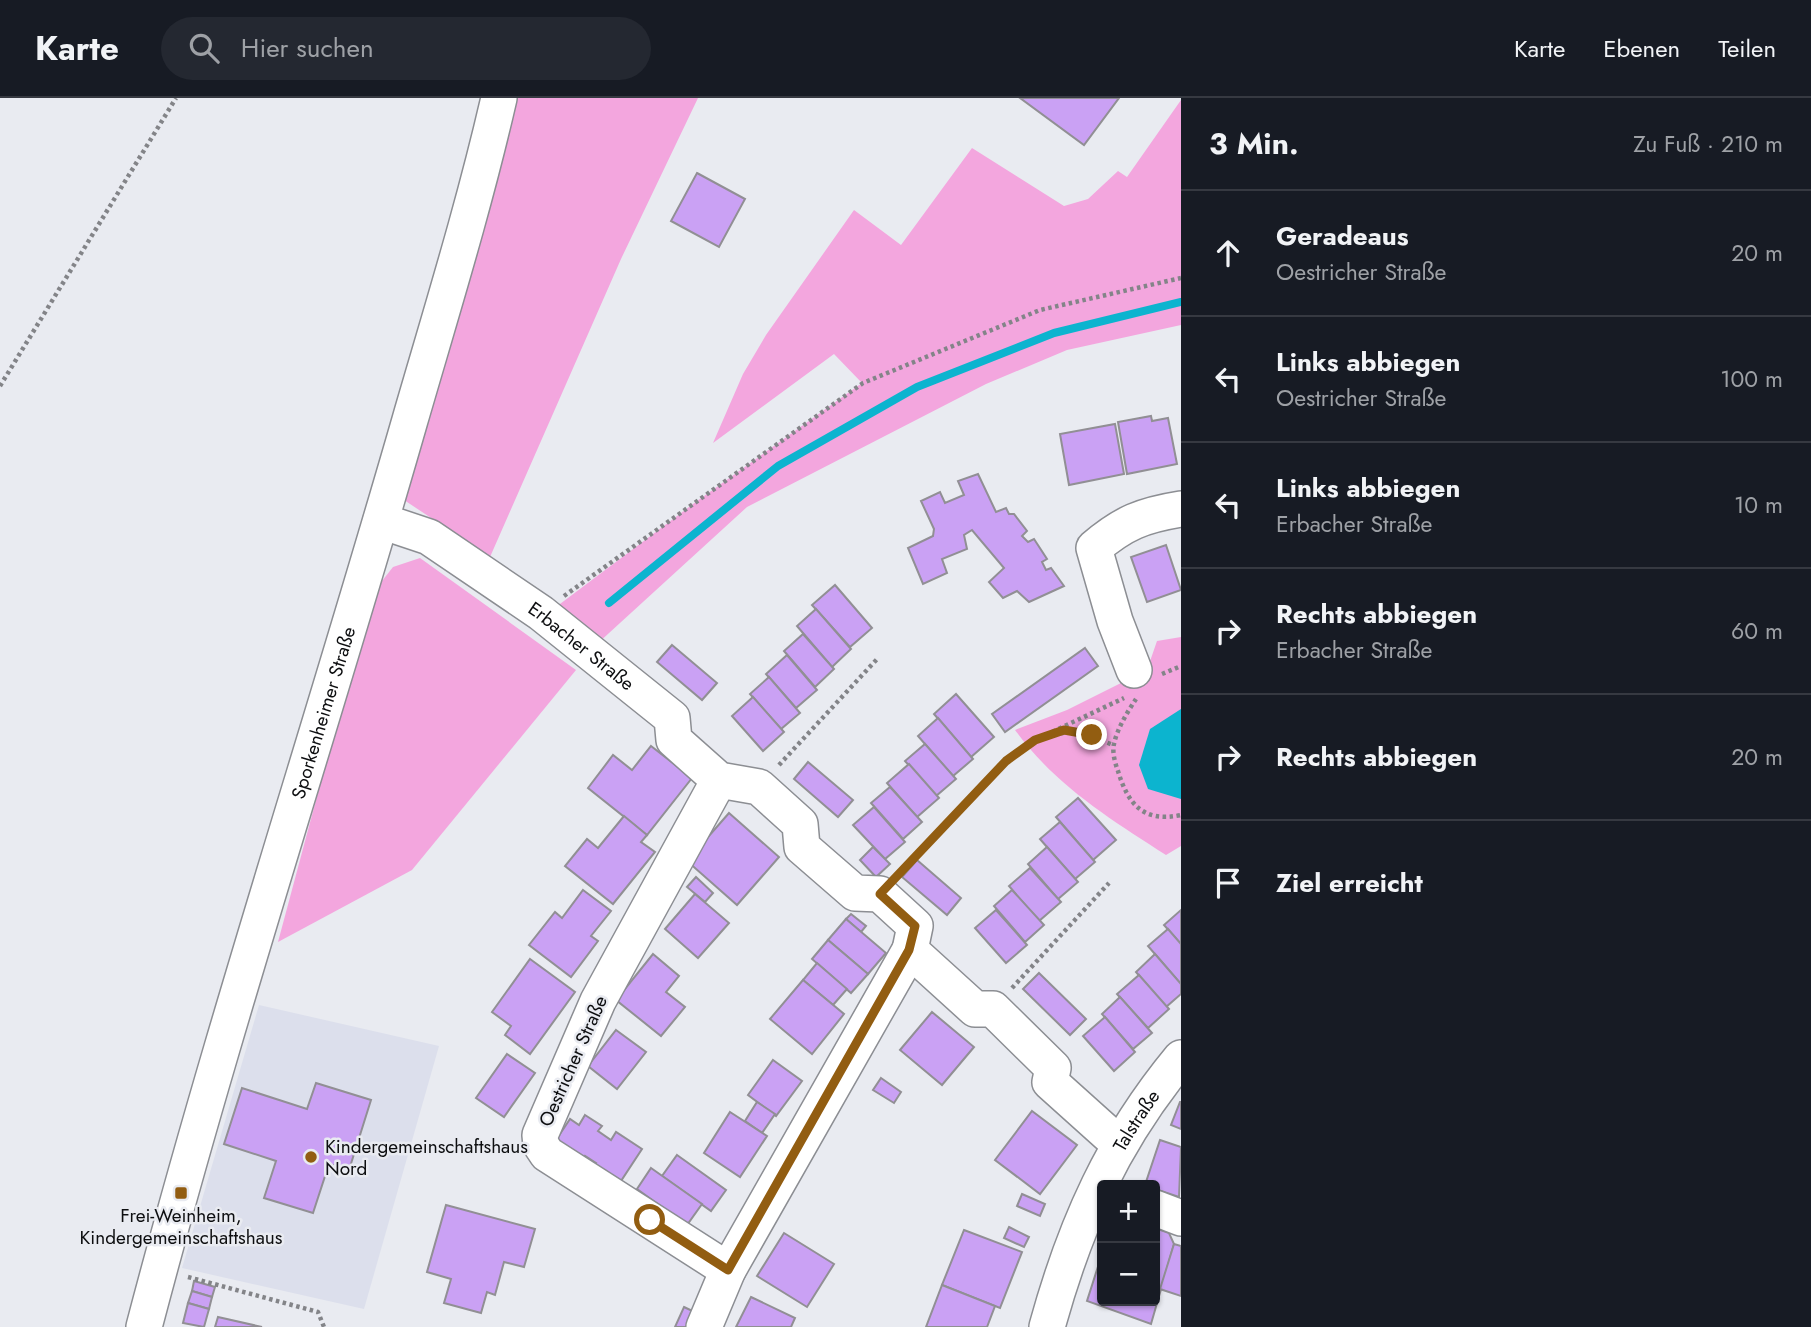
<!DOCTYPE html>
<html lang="de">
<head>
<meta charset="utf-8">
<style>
  :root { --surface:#171b24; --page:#242831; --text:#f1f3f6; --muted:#9ea1a6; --line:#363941 }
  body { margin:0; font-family:Jost,sans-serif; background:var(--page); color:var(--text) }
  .controls { position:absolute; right:21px; bottom:21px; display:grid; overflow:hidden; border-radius:7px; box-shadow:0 2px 5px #0004 }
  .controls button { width:63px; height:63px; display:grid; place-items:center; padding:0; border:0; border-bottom:2px solid var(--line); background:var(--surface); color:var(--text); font:35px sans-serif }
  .stop { position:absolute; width:21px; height:21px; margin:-16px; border:5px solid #925d11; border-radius:50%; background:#fff }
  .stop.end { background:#925d11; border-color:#fff; box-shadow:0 2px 7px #0008 }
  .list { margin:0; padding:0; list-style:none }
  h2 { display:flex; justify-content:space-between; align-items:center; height:91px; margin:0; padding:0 28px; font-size:30px }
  h2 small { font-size:23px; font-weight:400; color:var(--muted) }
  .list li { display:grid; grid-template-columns:46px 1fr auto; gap:21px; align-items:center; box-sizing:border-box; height:126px; padding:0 28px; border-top:2px solid var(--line) }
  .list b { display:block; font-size:26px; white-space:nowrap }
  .list p { margin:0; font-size:23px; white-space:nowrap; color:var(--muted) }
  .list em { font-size:23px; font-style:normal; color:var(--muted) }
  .icon { flex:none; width:38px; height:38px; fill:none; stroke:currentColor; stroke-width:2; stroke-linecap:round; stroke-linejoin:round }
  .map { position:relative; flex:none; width:1181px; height:1229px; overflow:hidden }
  header { display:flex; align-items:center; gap:42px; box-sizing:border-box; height:98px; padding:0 35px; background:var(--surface); border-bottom:2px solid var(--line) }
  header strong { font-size:33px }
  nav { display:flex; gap:38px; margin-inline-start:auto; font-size:24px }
  .search { width:490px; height:63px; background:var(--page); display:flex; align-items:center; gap:18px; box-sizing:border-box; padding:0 24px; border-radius:38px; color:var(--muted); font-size:26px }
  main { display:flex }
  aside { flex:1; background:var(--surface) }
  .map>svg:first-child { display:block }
  .built { fill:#dcdfec }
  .green { fill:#f3a6de }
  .water { fill:#0cb4cf }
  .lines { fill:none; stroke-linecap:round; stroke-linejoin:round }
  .stream { stroke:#0cb4cf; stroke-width:8 }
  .building { fill:#caa1f4; stroke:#918f94; stroke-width:2 }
  .minor-casing { stroke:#8c8e93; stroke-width:38 }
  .path { stroke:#838488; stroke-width:4.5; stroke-dasharray:3.5 3.5; stroke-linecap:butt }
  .minor { stroke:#fff; stroke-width:35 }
  .route { stroke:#925d11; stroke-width:9 }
  .poi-dot { fill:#925d11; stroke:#e9ebf1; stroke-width:2.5 }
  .labels { text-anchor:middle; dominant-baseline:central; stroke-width:5; stroke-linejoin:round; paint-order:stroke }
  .street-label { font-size:19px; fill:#0d0e10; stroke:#e9ebf1 }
  .poi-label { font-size:19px; fill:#0d0e10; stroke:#e9ebf1; text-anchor:start }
</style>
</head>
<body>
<header>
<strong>Karte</strong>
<div class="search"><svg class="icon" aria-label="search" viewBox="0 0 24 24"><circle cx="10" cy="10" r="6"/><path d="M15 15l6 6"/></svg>Hier suchen</div>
<nav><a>Karte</a><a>Ebenen</a><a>Teilen</a></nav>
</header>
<main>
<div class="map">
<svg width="1181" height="1229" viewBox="0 0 1181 1229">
  <rect width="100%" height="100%" fill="#e9ebf1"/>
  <!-- built -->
  <path class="built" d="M259,907L439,948L364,1211L182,1170Z"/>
  <!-- green -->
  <g class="green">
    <path d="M517,0H698L621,161L490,459L404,402Z"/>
    <path d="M1181,2V227L1067,252L986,286L747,409L597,546L556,509L693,406L862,285L834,256L713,345L743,276L766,237L854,112L901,147L972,50L1064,108L1088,101L1118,73L1127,79Z"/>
    <path d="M420,460L576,572L412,772L278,844L371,497L393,469Z"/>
    <path d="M1181,539V748L1166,757C1110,721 1055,687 1015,632L1067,612L1147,572L1157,543Z"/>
  </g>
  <!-- water -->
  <path class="water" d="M1181,611V701L1148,691L1139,667L1150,631Z"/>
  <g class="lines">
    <!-- stream -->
    <path class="stream" d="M609,505L778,368L917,289L1054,235L1181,204"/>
  </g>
  <!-- building -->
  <g class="building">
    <path d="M1020,0H1119L1084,47Z"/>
    <path d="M697,75L745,101L719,149L671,123Z"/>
    <path d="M1151,318L1152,323L1168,320L1177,366L1127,376L1118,324Z"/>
    <path d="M1115,326L1124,376L1069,387L1060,336Z"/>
    <path d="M978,376L996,414L1006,410L1009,416H1014L1027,433L1022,438L1028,444L1034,441L1047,461L1042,464L1046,472L1051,470L1064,488L1029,504L1017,493L1003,500L989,484L1004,470L972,432L964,437L967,451L942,461L947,475L923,486L908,450L933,438L934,431L921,403L940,394L945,405L964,397L958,383Z"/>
    <path d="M1166,447L1181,492L1147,504L1131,459Z"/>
    <path d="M835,487L872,530L850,549L812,507Z"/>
    <path d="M816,511L851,551L832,569L797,528Z"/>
    <path d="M803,536L834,571L815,589L784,553Z"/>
    <path d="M672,547L717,585L702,602L657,564Z"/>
    <path d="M1085,550L1098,568L1005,634L992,616Z"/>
    <path d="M787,557L817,592L796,610L766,576Z"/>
    <path d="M769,579L800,615L781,631L750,596Z"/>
    <path d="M956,596L994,639L971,659L934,616Z"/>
    <path d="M753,599L784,634L763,653L732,618Z"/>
    <path d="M938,620L973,661L953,678L918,638Z"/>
    <path d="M925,646L956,681L936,698L905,663Z"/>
    <path d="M651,648L692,680L647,737L588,690L613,657L632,672Z"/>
    <path d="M808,664L853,702L838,719L794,681Z"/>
    <path d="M909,666L939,700L917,719L887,685Z"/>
    <path d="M890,689L922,724L903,741L871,705Z"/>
    <path d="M1078,700L1116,742L1093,762L1056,719Z"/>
    <path d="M874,709L905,744L885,761L853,727Z"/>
    <path d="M729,715L779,759L737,807L687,763Z"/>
    <path d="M624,718L647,737L641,744L655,754L613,806L565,768L587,741L598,750Z"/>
    <path d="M1060,724L1095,764L1075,781L1040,741Z"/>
    <path d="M873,749L890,766L876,779L860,762Z"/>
    <path d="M1047,749L1078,784L1058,801L1028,766Z"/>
    <path d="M917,762L961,800L947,817L902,779Z"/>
    <path d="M1030,770L1061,804L1039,823L1009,788Z"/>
    <path d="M696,779L713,795L705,804L687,789Z"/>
    <path d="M583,792L611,813L591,838L598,843L571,879L529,847L555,814L562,820Z"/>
    <path d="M1012,792L1044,827L1025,844L994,808Z"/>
    <path d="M695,796L729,825L698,860L665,831Z"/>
    <path d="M996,812L1027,847L1006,865L975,830Z"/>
    <path d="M1181,812V846L1164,827Z"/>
    <path d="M851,816L866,828L861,834L846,821Z"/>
    <path d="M846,821L886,855L868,876L828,842Z"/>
    <path d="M1168,831L1181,846V886L1148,848Z"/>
    <path d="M828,842L868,876L851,895L812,861Z"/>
    <path d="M653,856L679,878L666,894L685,909L661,938L616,902Z"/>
    <path d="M1155,856L1181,886V896L1166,909L1136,874Z"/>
    <path d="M530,861L575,894L530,956L505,937L511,928L492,914Z"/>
    <path d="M817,865L847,891L833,907L803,882Z"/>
    <path d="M1039,875L1086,921L1070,937L1023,891Z"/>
    <path d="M1139,877L1169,911L1148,930L1117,896Z"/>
    <path d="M803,882L844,916L812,956L770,921Z"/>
    <path d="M1120,899L1152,935L1133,951L1102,916Z"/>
    <path d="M932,914L974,949L942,987L900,952Z"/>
    <path d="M1105,919L1135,954L1114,973L1083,938Z"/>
    <path d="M616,932L646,954L617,991L588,968Z"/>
    <path d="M507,956L535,975L504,1019L476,1000Z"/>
    <path d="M773,962L802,983L776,1018L748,997Z"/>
    <path d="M881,980L901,994L894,1005L873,992Z"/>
    <path d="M316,985L371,1002L349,1072L329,1066L313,1115L264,1100L276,1063L224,1046L242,990L307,1011Z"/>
    <path d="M757,1004L775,1016L762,1035L745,1023Z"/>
    <path d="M1180,1004H1181V1031L1171,1027Z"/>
    <path d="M1032,1013L1077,1047L1040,1096L995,1062Z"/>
    <path d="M730,1014L767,1038L740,1079L704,1055Z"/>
    <path d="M585,1017L602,1028L598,1033L611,1042L616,1034L642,1051L617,1089L591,1072L596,1065L585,1058L580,1066L556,1042L570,1021L579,1027Z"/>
    <path d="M1160,1042L1181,1049L1179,1099L1155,1091V1087H1145Z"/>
    <path d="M677,1057L726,1092L711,1113L662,1078Z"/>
    <path d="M651,1070L702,1106L687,1127L637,1091Z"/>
    <path d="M1022,1096L1045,1106L1040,1118L1017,1108Z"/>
    <path d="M446,1107L535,1131L524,1169L504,1164L495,1197L487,1194L481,1215L444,1205L451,1181L427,1174Z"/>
    <path d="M1009,1129L1029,1139L1024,1149L1004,1140Z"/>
    <path d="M1155,1130L1169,1135L1174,1146L1151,1226L1087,1203L1102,1156V1203H1155Z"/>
    <path d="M964,1132L1022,1154L1000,1210L942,1187Z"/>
    <path d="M784,1135L834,1166L807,1209L757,1178Z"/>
    <path d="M1174,1146L1181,1148V1198L1160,1191Z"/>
    <path d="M194,1183L215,1189L212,1199L192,1193Z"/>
    <path d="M942,1187L995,1208L987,1229H926Z"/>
    <path d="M192,1193L212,1199L209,1211L188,1205Z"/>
    <path d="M751,1199L795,1220L791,1229H736Z"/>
    <path d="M188,1205L209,1211L204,1229L183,1225Z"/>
    <path d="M684,1209L701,1217L696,1229H675Z"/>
    <path d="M218,1219L262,1229H215Z"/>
  </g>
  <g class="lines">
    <!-- minor casing -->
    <g class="minor-casing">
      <g id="minor">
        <path id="s1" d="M381,423L429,439L541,515L672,620L674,642L719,682L759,689L800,726L802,749L855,795L880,796L915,828L910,852L975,911H993L1053,970L1050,984L1119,1046"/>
        <path d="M1134,572L1115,523L1094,450C1123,425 1143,417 1181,411"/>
        <path d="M719,682L598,903L540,1037L541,1047L547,1056L728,1172"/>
        <path d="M1155,1110L1181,1120"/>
        <path id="s2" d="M144,1229C224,924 323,625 410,322C441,215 474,109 499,0"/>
        <path d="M704,1229L728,1172L910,852"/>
        <path id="s3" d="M1047,1229C1075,1127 1113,1042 1181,960"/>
      </g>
    </g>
    <!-- path -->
    <g class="path">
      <path d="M0,288L176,0"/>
      <path d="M564,498L863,285L1040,212L1181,180"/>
      <path d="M1162,576L1181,568"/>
      <path d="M1136,601C1128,613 1117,631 1114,646C1112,654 1115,665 1118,673C1128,706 1143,725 1181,717"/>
      <path d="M1054,636L1079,633L1113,647"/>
      <path d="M779,667L878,560"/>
      <path d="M900,776L1006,663L1035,642L1124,600"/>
      <path d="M1012,890L1109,785"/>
      <path d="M188,1179L318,1214L324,1229"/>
    </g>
    <!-- minor -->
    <use href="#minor" class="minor"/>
  </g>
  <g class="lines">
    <!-- route -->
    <path class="route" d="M650,1122L728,1172L909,852L915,828L880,796L1006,663L1035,642L1064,632L1092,637"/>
  </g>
  <!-- markers -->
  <g class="poi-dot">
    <circle cx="311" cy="1059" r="7"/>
    <rect x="174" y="1088" width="14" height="14" rx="3.5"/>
  </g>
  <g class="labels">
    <!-- street labels -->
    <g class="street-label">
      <text stroke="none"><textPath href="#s1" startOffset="238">Erbacher Straße</textPath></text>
      <text stroke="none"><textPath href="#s2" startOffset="640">Sporkenheimer Straße</textPath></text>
      <text transform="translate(573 963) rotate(-66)">Oestricher Straße</text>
      <text stroke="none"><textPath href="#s3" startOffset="226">Talstraße</textPath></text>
    </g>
    <!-- poi labels -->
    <g class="poi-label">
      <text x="325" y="1048">Kindergemeinschaftshaus<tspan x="325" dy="22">Nord</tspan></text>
      <text x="181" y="1117" text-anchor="middle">Frei-Weinheim,<tspan x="181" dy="22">Kindergemeinschaftshaus</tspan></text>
    </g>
  </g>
</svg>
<div class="controls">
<button>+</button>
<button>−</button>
</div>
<div class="stop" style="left:650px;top:1122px"></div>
<div class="stop end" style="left:1092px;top:637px"></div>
</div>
<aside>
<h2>3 Min.<small>Zu Fuß · 210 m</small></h2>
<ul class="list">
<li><svg class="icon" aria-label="ahead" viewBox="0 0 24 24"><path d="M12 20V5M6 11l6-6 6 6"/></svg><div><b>Geradeaus</b><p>Oestricher Straße</p></div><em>20 m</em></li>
<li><svg class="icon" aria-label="left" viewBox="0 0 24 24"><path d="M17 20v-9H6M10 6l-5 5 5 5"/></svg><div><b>Links abbiegen</b><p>Oestricher Straße</p></div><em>100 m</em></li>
<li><svg class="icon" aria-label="left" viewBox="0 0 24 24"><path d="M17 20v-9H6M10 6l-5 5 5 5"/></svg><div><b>Links abbiegen</b><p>Erbacher Straße</p></div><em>10 m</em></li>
<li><svg class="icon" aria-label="right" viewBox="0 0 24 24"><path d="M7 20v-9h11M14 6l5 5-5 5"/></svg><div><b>Rechts abbiegen</b><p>Erbacher Straße</p></div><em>60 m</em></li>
<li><svg class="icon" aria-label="right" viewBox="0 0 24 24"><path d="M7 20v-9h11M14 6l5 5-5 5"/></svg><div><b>Rechts abbiegen</b></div><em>20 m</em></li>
<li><svg class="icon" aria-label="arrive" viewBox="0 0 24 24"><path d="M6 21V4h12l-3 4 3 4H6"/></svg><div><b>Ziel erreicht</b></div></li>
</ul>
</aside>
</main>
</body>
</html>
